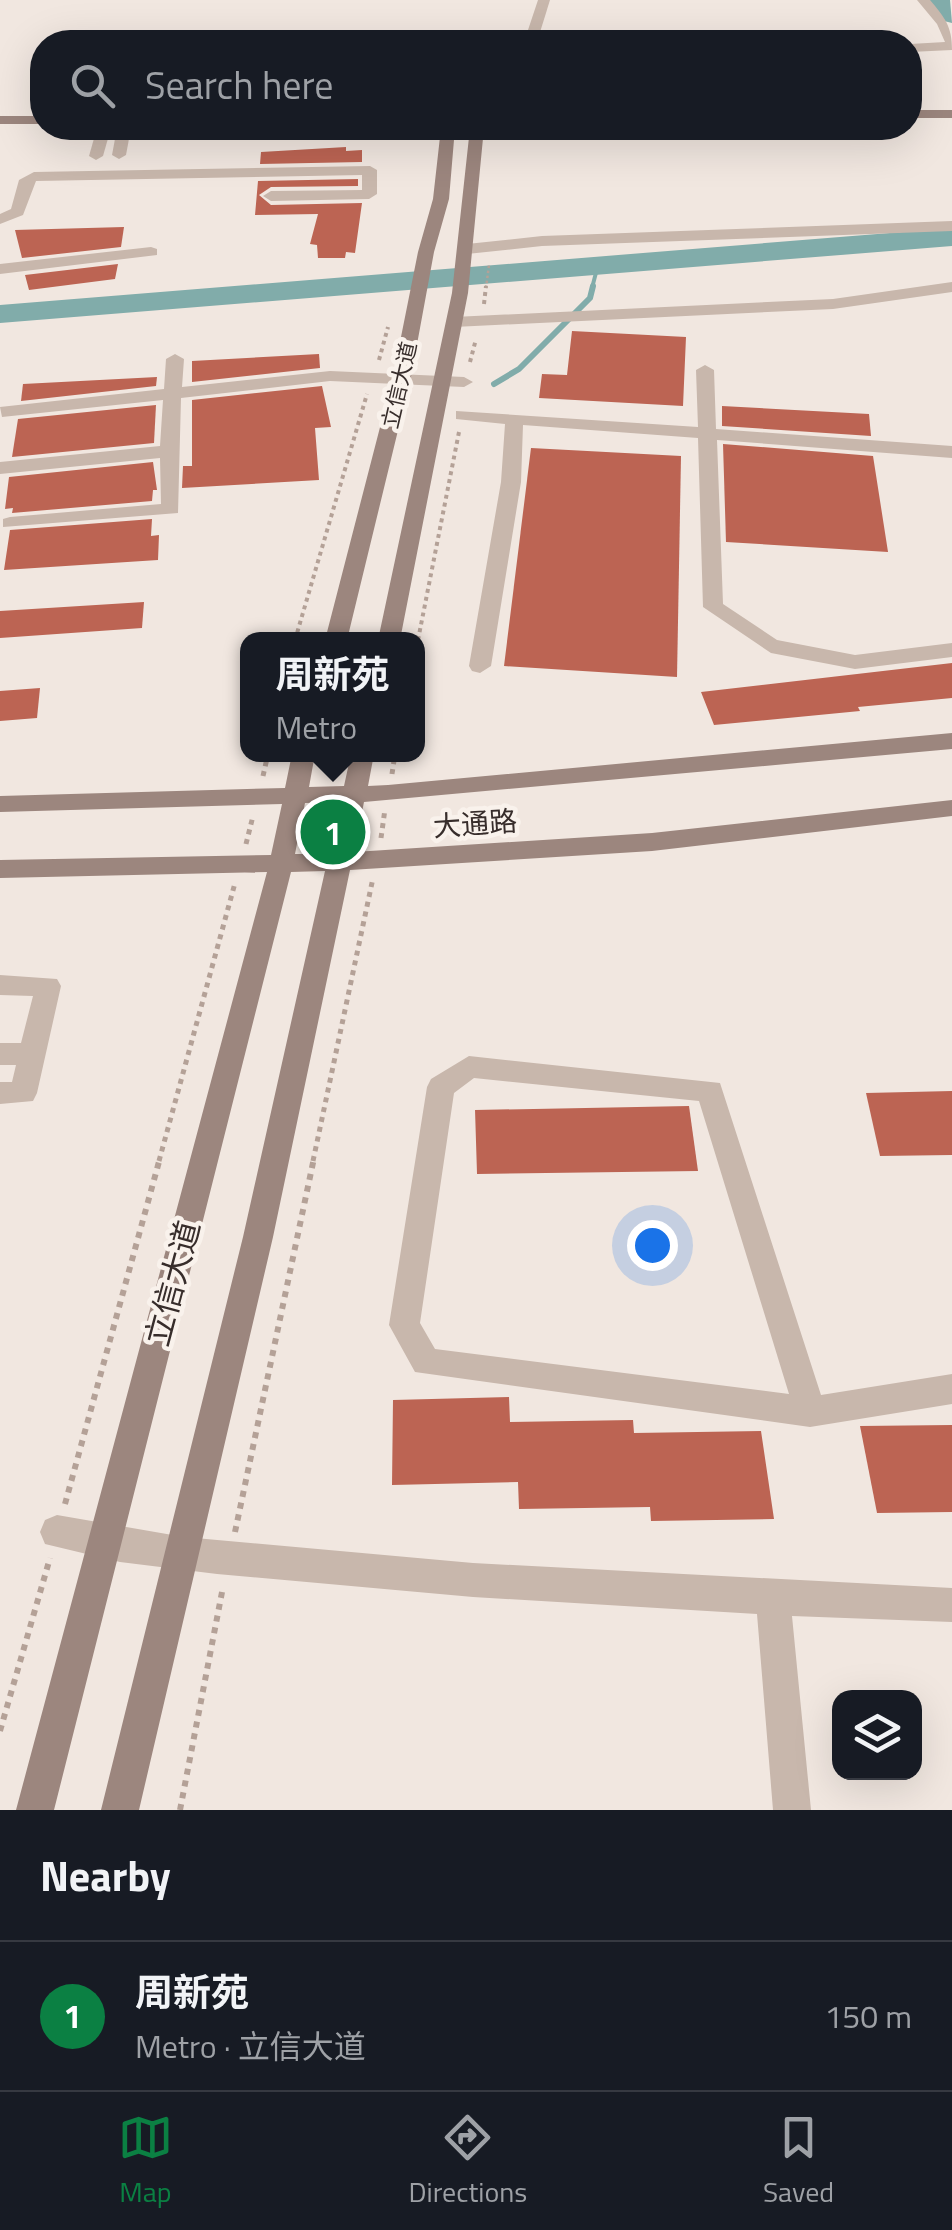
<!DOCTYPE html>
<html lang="en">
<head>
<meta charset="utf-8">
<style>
  :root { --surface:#171b24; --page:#242831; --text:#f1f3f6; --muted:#9ea1a6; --line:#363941; --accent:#0b8043 }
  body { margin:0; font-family:"Titillium Web","Noto Sans SC",sans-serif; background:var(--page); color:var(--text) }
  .controls { position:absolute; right:30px; bottom:30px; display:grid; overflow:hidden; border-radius:20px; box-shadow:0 10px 40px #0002 }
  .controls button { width:90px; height:90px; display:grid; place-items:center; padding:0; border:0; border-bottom:2px solid var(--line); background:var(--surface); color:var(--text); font:50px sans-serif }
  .you { position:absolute; left:652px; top:1245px; width:35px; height:35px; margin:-25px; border:8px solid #fff; border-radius:50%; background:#1a73e8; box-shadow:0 0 0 15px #1a73e833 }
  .badge { display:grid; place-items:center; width:65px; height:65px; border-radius:50%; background:var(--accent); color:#fff; font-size:32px; font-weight:700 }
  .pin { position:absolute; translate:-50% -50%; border:5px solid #fff; box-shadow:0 2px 10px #0006 }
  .popup { position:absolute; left:240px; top:632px; width:185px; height:130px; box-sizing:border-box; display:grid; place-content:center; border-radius:20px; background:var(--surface); filter:drop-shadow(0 2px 8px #0005); font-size:32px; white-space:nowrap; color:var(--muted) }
  .popup b { font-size:38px; color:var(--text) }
  .popup::after { content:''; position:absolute; left:50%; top:100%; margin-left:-20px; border:20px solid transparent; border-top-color:var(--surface) }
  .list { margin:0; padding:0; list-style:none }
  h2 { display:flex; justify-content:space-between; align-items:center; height:130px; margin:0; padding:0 40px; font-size:42px }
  h2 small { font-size:32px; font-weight:400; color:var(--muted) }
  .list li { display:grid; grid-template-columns:65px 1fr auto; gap:30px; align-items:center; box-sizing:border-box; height:150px; padding:0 40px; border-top:2px solid var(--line) }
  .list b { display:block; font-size:38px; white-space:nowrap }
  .list p { margin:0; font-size:32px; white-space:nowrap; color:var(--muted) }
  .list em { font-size:32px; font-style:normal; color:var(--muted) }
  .icon { flex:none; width:55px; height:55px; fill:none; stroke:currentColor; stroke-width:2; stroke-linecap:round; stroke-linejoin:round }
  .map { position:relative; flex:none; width:952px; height:1810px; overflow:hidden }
  .search { position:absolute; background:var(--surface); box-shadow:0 10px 40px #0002; left:30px; right:30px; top:30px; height:110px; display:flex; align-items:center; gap:25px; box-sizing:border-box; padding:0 35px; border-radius:40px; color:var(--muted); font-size:38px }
  .sheet { height:280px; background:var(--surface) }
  nav { display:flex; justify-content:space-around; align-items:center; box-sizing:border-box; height:140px; border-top:2px solid var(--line); background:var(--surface); font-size:28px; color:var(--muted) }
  nav a { display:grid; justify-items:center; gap:5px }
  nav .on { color:var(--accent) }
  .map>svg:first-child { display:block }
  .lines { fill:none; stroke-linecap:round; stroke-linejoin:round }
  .stream-far1 { stroke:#81acaa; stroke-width:4 }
  .stream { stroke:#81acaa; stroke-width:6 }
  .river { fill:#81acaa; fill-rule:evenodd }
  .building { fill:#bc6453 }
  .path-far3 { stroke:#b4a197; stroke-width:2.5; stroke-dasharray:2.5 2.5; stroke-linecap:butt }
  .path-far2 { stroke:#b4a197; stroke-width:4; stroke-dasharray:4 4; stroke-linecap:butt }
  .path-far1 { stroke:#b4a197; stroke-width:5; stroke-dasharray:5 5; stroke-linecap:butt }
  .path { stroke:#b4a197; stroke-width:6; stroke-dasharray:6 6; stroke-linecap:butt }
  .street { fill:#c8b7ac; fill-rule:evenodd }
  .secondary { fill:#9c867e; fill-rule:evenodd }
  .labels { text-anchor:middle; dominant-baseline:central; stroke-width:9; stroke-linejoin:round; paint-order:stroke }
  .far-street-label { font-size:22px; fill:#372d2b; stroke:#f9f2ec }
  .street-label { font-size:28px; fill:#372d2b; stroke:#f9f2ec }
  .near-street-label { font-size:32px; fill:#372d2b; stroke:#f9f2ec }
</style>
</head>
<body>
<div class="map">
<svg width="952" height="1810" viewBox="0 0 952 1810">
  <rect width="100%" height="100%" fill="#f1e7e0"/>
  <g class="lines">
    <!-- stream-far1 -->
    <path class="stream-far1" d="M592,288L598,265"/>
    <!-- stream -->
    <path class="stream" d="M494,384L519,369L590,298L593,286"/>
    <!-- river -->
    <g class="river">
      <path d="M927,0H950L952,23L944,21Z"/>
      <path d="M952,228V246L0,323V305Z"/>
    </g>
  </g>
  <!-- building -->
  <g class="building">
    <path d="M346,147V151L362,150V162L260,164L261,152Z"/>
    <path d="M358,179V186L271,187L259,195L271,205L362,203L355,253L346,252L345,258H318L317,245L310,244L318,214L255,215L258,181Z"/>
    <path d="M124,227L121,247L22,258L15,230Z"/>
    <path d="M118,264L115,279L29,290L25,275Z"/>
    <path d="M572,331L686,337L683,406L539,398L542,374L567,375Z"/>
    <path d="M319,354L320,368L192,382V361Z"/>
    <path d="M157,377L156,386L21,401L23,384Z"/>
    <path d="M322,386L331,427L315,428L319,480L182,488L183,466H192V400Z"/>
    <path d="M156,405L154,443L12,457L18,419Z"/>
    <path d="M722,406L869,414L871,436L722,426Z"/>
    <path d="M723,444L873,456L888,552L726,542Z"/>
    <path d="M531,448L681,456L677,677L504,666Z"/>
    <path d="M153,462L157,490H153L152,501L12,513L13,508L5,509L9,477Z"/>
    <path d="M152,519L151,536L159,535L158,560L4,570L10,530Z"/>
    <path d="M144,602L142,628L0,638V611Z"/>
    <path d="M952,663V698L858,707L860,711L714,725L701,692Z"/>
    <path d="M40,688L37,718L0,721V691Z"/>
    <path d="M952,1091V1155L880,1156L866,1093Z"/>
    <path d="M689,1106L698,1171L477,1174L475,1110Z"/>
    <path d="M509,1397L510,1422L633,1420L634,1433L761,1431L774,1519L651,1521L650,1507L519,1509L518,1482L392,1485L393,1400Z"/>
    <path d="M952,1425V1512L877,1513L860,1426Z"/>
  </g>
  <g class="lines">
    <!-- path-far3 -->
    <path class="path-far3" d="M486,288L489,265"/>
    <!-- path-far2 -->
    <g class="path-far2">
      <path d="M484,304L486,286"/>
      <path d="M379,360L388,327"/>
      <path d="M470,362L476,339"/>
      <path d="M295,640L367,394"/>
      <path d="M418,640L459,432"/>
    </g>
    <!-- path-far1 -->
    <g class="path-far1">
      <path d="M392,774L395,754"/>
      <path d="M263,776L268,754"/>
      <path d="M381,838L385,809"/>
      <path d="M246,844L253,816"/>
      <path d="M159,1161L235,883"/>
      <path d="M313,1161L373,878"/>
    </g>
    <!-- path -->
    <g class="path">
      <path d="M65,1504L160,1158"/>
      <path d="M235,1532L314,1158"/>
      <path d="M0,1731L50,1558"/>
      <path d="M180,1810L223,1587"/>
    </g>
    <!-- street -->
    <g class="street">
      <path d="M538,0H550L537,42H524Z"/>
      <path d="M917,0H930C945,18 952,26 952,50L910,52V44L945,42L937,24Z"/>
      <path d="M97,128H111L103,156L96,160L89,156Z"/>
      <path d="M117,128H131L126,155L119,159L112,155Z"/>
      <path d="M370,166L377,170V194L369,199L271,201L263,196L271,191L362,190V175L36,181L23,215L0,224V214L11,209L19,180L34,172Z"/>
      <path d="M952,221V231L542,246L467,254L459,249L467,244L542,236Z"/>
      <path d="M151,247L157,249V255L0,274V264Z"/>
      <path d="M952,282V292L833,309L454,327L446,322L454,317L833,299Z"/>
      <path d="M175,354L184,359L182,387L330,371L464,377L473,382L464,387L330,381L181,398L178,513L3,527V519L10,517L161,504L160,458L0,474V462L160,446L163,400L2,417L0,407L164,389L166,359Z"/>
      <path d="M705,365L714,370L716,429L952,446V458L717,440L723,604L777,640L855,655L952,643V657L855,669L771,653L703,607L698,438L523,425L521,482L491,666L480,673L472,671L469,666L501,482L505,424L456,419V411L698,427L696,370Z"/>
      <path d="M0,975L57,979L61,986L37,1093L33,1101L0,1104V1082H12L16,1065H0V1043H21L33,996L0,995Z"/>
      <path d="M469,1056L720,1083L821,1395L952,1374V1404L810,1427L415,1372L389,1325L427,1087L431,1079ZM474,1078L699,1101L789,1394L435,1349L420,1323L454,1093Z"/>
      <path d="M57,1515L184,1537L473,1563L952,1588V1622L792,1616L811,1810H773L757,1614L473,1597L217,1574L120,1562L45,1544L40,1532L45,1520Z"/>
    </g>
    <!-- secondary -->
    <g class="secondary">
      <rect x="910" y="110" width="42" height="8"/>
      <rect x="0" y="116" width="42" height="8"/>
      <path d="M441,128H455L449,199L434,252L411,377L347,640H325L393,377L418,252L433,199Z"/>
      <path d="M470,128H484L468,293L400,640H378L452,293Z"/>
      <path d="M952,733V749L364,802L354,852L652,833L952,800V816L652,851L350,870L273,1237L139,1810H101L243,1237L325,871L291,872L54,1810H16L267,872L0,878V860L271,855L282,804L0,812V796L285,788L292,754H315L309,787L344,786L351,754H374L368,786L388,785ZM341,802L329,854H295L305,803Z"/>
    </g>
  </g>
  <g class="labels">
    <!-- far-street labels -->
    <g class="far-street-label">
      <text transform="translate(399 385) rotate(-77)">立信大道</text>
    </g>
    <!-- street labels -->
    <g class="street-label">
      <text transform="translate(475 823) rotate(-4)">大通路</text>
    </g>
    <!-- near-street labels -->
    <g class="near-street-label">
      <text transform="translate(172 1283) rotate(-75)">立信大道</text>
    </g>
  </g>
</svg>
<div class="controls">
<button><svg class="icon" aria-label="layers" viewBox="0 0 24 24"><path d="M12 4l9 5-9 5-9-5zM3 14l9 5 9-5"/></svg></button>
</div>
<div class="you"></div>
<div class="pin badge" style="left:333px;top:832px">1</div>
<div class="popup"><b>周新苑</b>Metro</div>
<div class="search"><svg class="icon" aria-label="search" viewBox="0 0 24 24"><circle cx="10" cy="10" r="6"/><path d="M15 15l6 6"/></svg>Search here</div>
</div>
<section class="sheet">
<h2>Nearby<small></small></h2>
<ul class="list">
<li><span class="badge">1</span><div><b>周新苑</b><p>Metro · 立信大道</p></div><em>150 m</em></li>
</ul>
</section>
<nav>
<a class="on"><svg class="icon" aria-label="map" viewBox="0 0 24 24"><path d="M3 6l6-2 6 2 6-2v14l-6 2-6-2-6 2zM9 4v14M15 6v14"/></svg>Map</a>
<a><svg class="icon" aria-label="directions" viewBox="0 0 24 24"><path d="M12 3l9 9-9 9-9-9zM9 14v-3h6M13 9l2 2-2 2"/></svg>Directions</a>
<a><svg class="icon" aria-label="saved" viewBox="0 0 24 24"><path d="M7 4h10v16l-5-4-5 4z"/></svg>Saved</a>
</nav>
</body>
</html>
